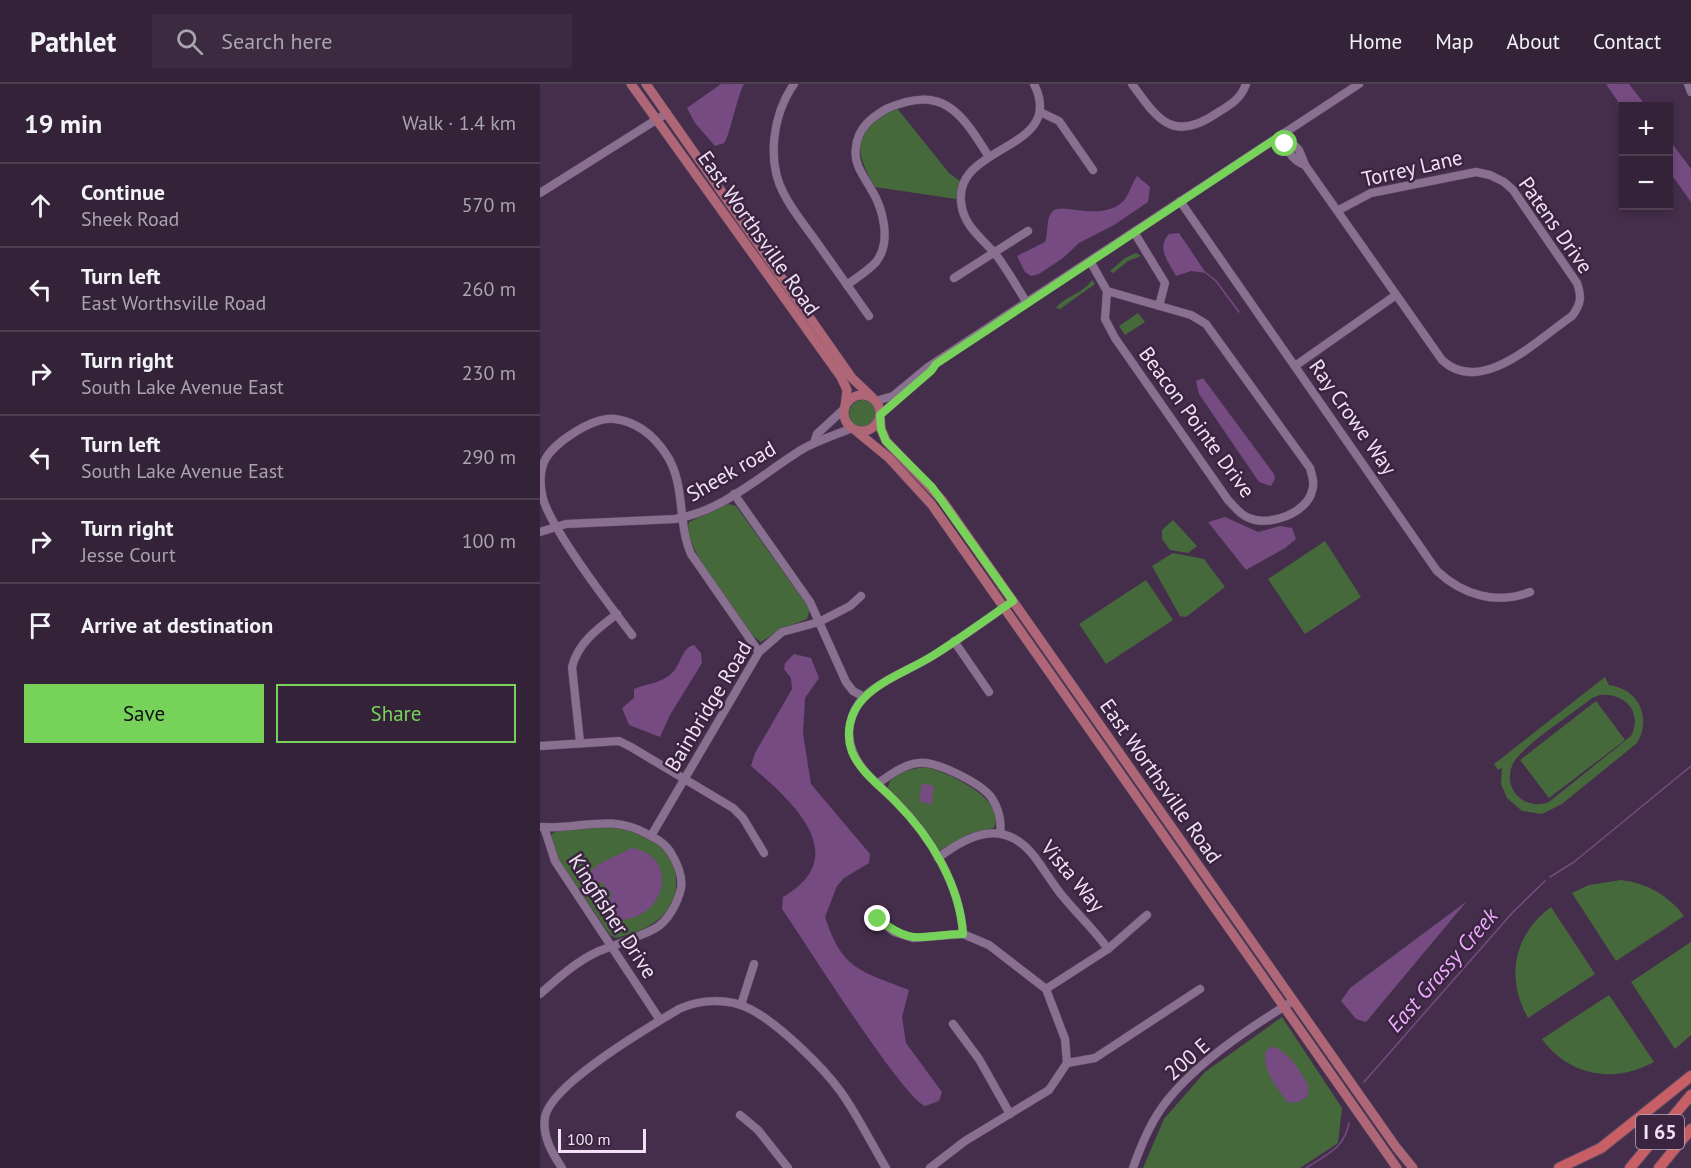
<!DOCTYPE html>
<html lang="en">
<head>
<meta charset="utf-8">
<style>
  :root { --surface:#342238; --page:#3c2a40; --text:#f1f3f6; --muted:#a9a4ae; --line:#4e3f53; --accent:#77d259 }
  body { margin:0; font-family:"PT Sans",sans-serif; background:var(--page); color:var(--text) }
  .controls { position:absolute; right:18px; top:18px; display:grid; overflow:hidden; border-radius:0px; box-shadow:0 3px 9px #0003 }
  .controls button { width:54px; height:54px; display:grid; place-items:center; padding:0; border:0; border-bottom:2px solid var(--line); background:var(--surface); color:var(--text); font:30px sans-serif }
  .scale { position:absolute; left:18px; bottom:15px; width:88px; box-sizing:border-box; padding-left:6px; border:3px solid #f0e2f4; border-top:0; font-size:16px; line-height:21px; white-space:nowrap; color:#f0e2f4; -webkit-text-stroke:4px #3a2440; paint-order:stroke }
  .stop { position:absolute; width:18px; height:18px; margin:-14px; border:4px solid #77d259; border-radius:50%; background:#fff }
  .stop.end { background:#77d259; border-color:#fff; box-shadow:0 2px 6px #0008 }
  .list { margin:0; padding:0; list-style:none }
  h2 { display:flex; justify-content:space-between; align-items:center; height:78px; margin:0; padding:0 24px; font-size:26px }
  h2 small { font-size:20px; font-weight:400; color:var(--muted) }
  .list li { display:grid; grid-template-columns:39px 1fr auto; gap:18px; align-items:center; box-sizing:border-box; height:84px; padding:0 24px; border-top:2px solid var(--line) }
  .list b { display:block; font-size:22px; white-space:nowrap }
  .list p { margin:0; font-size:20px; white-space:nowrap; color:var(--muted) }
  .list em { font-size:20px; font-style:normal; color:var(--muted) }
  .actions { display:flex; gap:12px; padding:18px 24px }
  .actions a { flex:1; padding:14px 0; border:2px solid var(--accent); border-radius:0px; text-align:center; font-size:21px; color:var(--accent) }
  .actions .main { background:var(--accent); color:#111 }
  .icon { flex:none; width:33px; height:33px; fill:none; stroke:currentColor; stroke-width:2; stroke-linecap:round; stroke-linejoin:round }
  .map { position:relative; flex:none; width:1151px; height:1084px; overflow:hidden }
  header { display:flex; align-items:center; gap:36px; box-sizing:border-box; height:84px; padding:0 30px; background:var(--surface); border-bottom:2px solid var(--line) }
  header strong { font-size:28px }
  nav { display:flex; gap:33px; margin-inline-start:auto; font-size:21px }
  .search { width:420px; height:54px; background:var(--page); display:flex; align-items:center; gap:15px; box-sizing:border-box; padding:0 21px; border-radius:0px; color:var(--muted); font-size:22px }
  main { display:flex }
  aside { flex:1; background:var(--surface) }
  .map>svg:first-child { display:block }
  .green { fill:#45693a; fill-rule:evenodd }
  .water { fill:#754b81 }
  .lines { fill:none; stroke-linecap:round; stroke-linejoin:round }
  .stream { stroke:#754b81; stroke-width:1.5 }
  .minor-casing { stroke:#5e4b63; stroke-width:9 }
  .major-casing { stroke:#5e4b63; stroke-width:10 }
  .highway-casing { stroke:#5e4b63; stroke-width:12 }
  .minor { stroke:#897090; stroke-width:8 }
  .major { stroke:#af6676; stroke-width:9 }
  .highway { stroke:#c85f65; stroke-width:10 }
  .route { stroke:#77d259; stroke-width:8 }
  .labels { text-anchor:middle; dominant-baseline:central; stroke-width:5; stroke-linejoin:round; paint-order:stroke }
  .shield { fill:#3a2440; stroke:#b9a9be; stroke-width:1.5 }
  .shield-label { font-size:20px; font-weight:bold; fill:#f0e2f4 }
  .street-label { font-size:21px; fill:#f0e2f4; stroke:#3a2440 }
  .water-label { font-size:22px; font-style:italic; fill:#edadfe; stroke:#3a2440 }
</style>
</head>
<body>
<header>
<strong>Pathlet</strong>
<div class="search"><svg class="icon" aria-label="search" viewBox="0 0 24 24"><circle cx="10" cy="10" r="6"/><path d="M15 15l6 6"/></svg>Search here</div>
<nav><a>Home</a><a>Map</a><a>About</a><a>Contact</a></nav>
</header>
<main>
<aside>
<h2>19 min<small>Walk · 1.4 km</small></h2>
<ul class="list">
<li><svg class="icon" aria-label="ahead" viewBox="0 0 24 24"><path d="M12 20V5M6 11l6-6 6 6"/></svg><div><b>Continue</b><p>Sheek Road</p></div><em>570 m</em></li>
<li><svg class="icon" aria-label="left" viewBox="0 0 24 24"><path d="M17 20v-9H6M10 6l-5 5 5 5"/></svg><div><b>Turn left</b><p>East Worthsville Road</p></div><em>260 m</em></li>
<li><svg class="icon" aria-label="right" viewBox="0 0 24 24"><path d="M7 20v-9h11M14 6l5 5-5 5"/></svg><div><b>Turn right</b><p>South Lake Avenue East</p></div><em>230 m</em></li>
<li><svg class="icon" aria-label="left" viewBox="0 0 24 24"><path d="M17 20v-9H6M10 6l-5 5 5 5"/></svg><div><b>Turn left</b><p>South Lake Avenue East</p></div><em>290 m</em></li>
<li><svg class="icon" aria-label="right" viewBox="0 0 24 24"><path d="M7 20v-9h11M14 6l5 5-5 5"/></svg><div><b>Turn right</b><p>Jesse Court</p></div><em>100 m</em></li>
<li><svg class="icon" aria-label="arrive" viewBox="0 0 24 24"><path d="M6 21V4h12l-3 4 3 4H6"/></svg><div><b>Arrive at destination</b></div></li>
</ul>
<div class="actions"><a class="main">Save</a><a>Share</a></div>
</aside>
<div class="map">
<svg width="1151" height="1084" viewBox="0 0 1151 1084">
  <rect width="100%" height="100%" fill="#452e4b"/>
  <!-- green -->
  <g class="green">
    <path d="M356,23L409,89L420,97L416,115L335,103C311,60 315,49 356,23Z"/>
    <path d="M596,169L601,172L588,177L573,189L570,187L585,174Z"/>
    <path d="M552,196L555,200L520,225L516,224C525,212 543,210 552,196Z"/>
    <path d="M598,229L605,238L585,251L579,242Z"/>
    <circle cx="323" cy="330" r="14"/>
    <path d="M188,420L196,422L270,525L267,535L240,546L221,558L213,552C199,532 140,460 149,438Z"/>
    <path d="M633,436L657,462L648,469L630,466L622,455V446Z"/>
    <path d="M785,457L821,513L765,550L728,495Z"/>
    <path d="M633,469L664,475L685,503L646,533L640,532L612,482Z"/>
    <path d="M606,496L633,536L566,580L539,540Z"/>
    <path d="M1065,593L1069,601C1099,605 1112,634 1097,659L1022,720L1002,730L982,727L967,714L961,700L962,684L958,686L954,680ZM1060,611C1085,609 1103,628 1091,652L1009,718C999,722 987,721 979,713C968,704 967,686 976,675C990,657 1032,630 1052,614Z"/>
    <path d="M1056,617L1085,656L1009,714L980,676Z"/>
    <path d="M385,683C406,687 469,716 454,744L428,750L404,765L397,767L348,704C350,688 372,685 385,683Z"/>
    <path d="M67,742C99,745 139,762 136,801C136,813 130,825 121,833C109,845 91,850 76,854L70,851L17,773L10,753L13,749L18,747Z"/>
    <path d="M1081,796C1107,799 1128,811 1144,832L1076,877L1032,809L1049,801Z"/>
    <path d="M1011,823L1055,890L988,934C965,894 974,850 1011,823Z"/>
    <path d="M1151,858V951L1135,965L1091,898Z"/>
    <path d="M1069,911L1114,978C1074,1000 1029,992 1002,955Z"/>
    <path d="M742,933L802,1024L798,1059L760,1084H603L624,1035L665,988Z"/>
  </g>
  <!-- water -->
  <g class="water">
    <path d="M181,0H204C197,12 189,55 184,59C182,60 178,61 175,62L155,39L147,24Z"/>
    <path d="M1066,0H1089L1106,22H1084L1083,25Z"/>
    <path d="M1128,54L1151,85V118L1129,87Z"/>
    <path d="M597,92L610,103L608,118L574,141L539,159L523,174L499,190L491,192L485,188L477,172L505,158C509,148 505,135 513,127C522,118 557,137 580,120C589,114 591,100 597,92Z"/>
    <path d="M639,149L666,189L651,187L636,192C628,177 616,164 629,150Z"/>
    <path d="M663,294L734,390L735,395L731,402L719,398L659,310L656,297Z"/>
    <path d="M685,433L718,448L740,442L752,444L756,455L745,464L706,486L668,438Z"/>
    <path d="M154,561L161,569L162,579L130,631L120,653L89,641L82,624L94,614V605C108,599 122,600 134,587C141,578 143,563 154,561Z"/>
    <path d="M254,570L271,574L279,594L265,614L263,650L271,700L330,770L329,779L304,794L297,802L285,833C302,886 321,887 369,906L362,933L366,959L402,1008L399,1017L385,1022C362,1013 263,855 242,825L243,813C314,772 252,717 211,682L215,669L252,605L251,594L244,585L245,579Z"/>
    <path d="M382,699L394,702L391,721L379,717Z"/>
    <path d="M92,764C137,771 130,830 83,836L77,832L69,821L71,808L69,806L64,809L60,806L66,801L50,795L48,789L59,780Z"/>
    <path d="M927,817L826,938L816,935L801,917L810,904Z"/>
    <path d="M733,962C751,970 759,986 769,1002L767,1013L758,1018L749,1019C738,1007 721,984 726,967Z"/>
  </g>
  <g class="lines">
    <!-- stream -->
    <g class="stream">
      <path d="M665,188L676,197L699,228"/>
      <path d="M1010,793L1034,778L1151,682"/>
      <path d="M824,998L973,828L1005,797"/>
      <path d="M766,1084C787,1070 804,1065 809,1039"/>
    </g>
    <!-- minor casing -->
    <g class="minor-casing">
      <g id="minor">
        <path d="M254,0C233,30 226,77 244,110C253,128 267,144 278,160C295,184 312,208 329,232"/>
        <path d="M592,0C618,36 633,59 677,29C690,21 701,15 706,0"/>
        <path d="M1148,0L1151,8"/>
        <path d="M500,28L519,37L553,86"/>
        <path d="M743,50L759,66L765,81L902,276C941,313 997,256 1032,232C1041,220 1042,213 1037,199L973,106L964,98L950,91L936,88L831,109L797,127"/>
        <path d="M743,50C743,63 753,77 765,81"/>
        <path d="M0,109L127,29"/>
        <path d="M640,117L897,487C923,511 956,521 990,508"/>
        <path d="M594,148L625,199L619,222"/>
        <path d="M550,177L567,207L565,235L575,254L688,416C695,423 700,431 709,434C729,443 767,429 772,407C775,398 772,392 770,384L666,240L651,231L567,207"/>
        <path d="M414,194L488,147"/>
        <path d="M307,201C316,194 328,187 336,178C352,158 343,124 331,105C323,91 313,79 316,63C318,44 331,34 346,25C403,0 421,28 449,73"/>
        <path d="M487,219C477,203 468,187 457,172C445,157 426,144 422,124C407,59 528,69 494,0"/>
        <path d="M755,282L856,211"/>
        <path d="M336,317L353,312L388,283L819,0"/>
        <path d="M340,331L393,284"/>
        <path d="M274,359L277,350L304,325"/>
        <path d="M194,410L270,518L306,598L313,607L324,613"/>
        <path d="M0,448L26,440L135,435C183,427 221,391 261,366C276,357 295,351 312,344"/>
        <path d="M92,551C71,523 6,439 2,410C0,400 0,388 4,378C12,359 54,332 75,335C98,338 114,352 126,370C146,400 137,438 151,470L219,568"/>
        <path d="M414,557L449,608"/>
        <path d="M40,658L32,583C38,559 57,545 77,530"/>
        <path d="M0,662L79,657L91,663L193,724L203,734L224,769"/>
        <path d="M337,700C350,691 364,680 379,679C397,677 440,699 451,713C458,723 462,737 460,749"/>
        <path d="M0,743C40,746 69,729 107,750C117,755 125,759 131,769C137,779 143,792 141,804C138,818 128,838 114,845C97,854 77,860 59,867C37,877 18,894 0,910"/>
        <path d="M4,743L15,777L120,936"/>
        <path d="M111,752L219,568L242,548L279,538L310,522L321,512"/>
        <path d="M398,774C429,750 464,734 494,772C503,784 511,797 520,809C536,829 554,845 568,865"/>
        <path d="M338,835L354,848L373,854L423,850L449,861L506,905L525,955L527,979L509,1006L425,1057L390,1084"/>
        <path d="M423,850C420,802 391,753 357,719C342,703 321,689 313,668C305,649 310,628 324,613C343,595 372,585 394,571C421,554 447,535 473,517"/>
        <path d="M506,905L568,865L607,831"/>
        <path d="M201,921L214,880"/>
        <path d="M413,940L439,975L470,1030"/>
        <path d="M527,979L555,974L660,905"/>
        <path d="M200,1031L218,1046L248,1084"/>
        <path d="M22,1084C12,1069 2,1052 5,1033C11,1000 109,943 139,925C160,915 188,914 210,925C238,939 283,983 301,1008C318,1032 331,1059 346,1084"/>
        <path d="M593,1084C601,1061 611,1037 626,1018C657,978 711,943 753,917"/>
      </g>
    </g>
    <!-- major casing -->
    <g class="major-casing">
      <g id="major">
        <path d="M91,0L301,293L307,306L305,323"/>
        <path d="M106,0L312,294L332,313"/>
        <circle cx="322" cy="329" r="18"/>
        <path d="M340,333L341,345L346,357L402,416L856,1063L873,1084"/>
        <path d="M315,346L349,374L392,421L857,1084"/>
      </g>
    </g>
    <!-- highway casing -->
    <g class="highway-casing">
      <g id="highway">
        <path d="M1019,1084L1061,1064L1151,992"/>
        <path d="M1090,1084L1151,1011"/>
        <path d="M1119,1084L1151,1045"/>
      </g>
    </g>
    <!-- minor -->
    <use href="#minor" class="minor"/>
    <!-- major -->
    <use href="#major" class="major"/>
    <!-- highway -->
    <use href="#highway" class="highway"/>
  </g>
  <g class="lines">
    <!-- route -->
    <path class="route" d="M338,835C375,864 382,850 423,850C420,802 391,753 357,719C342,703 321,689 312,668C305,649 310,628 324,614C342,595 372,585 394,571C421,554 447,535 473,517L392,403L346,357L341,345L340,331L391,287L396,280L743,50L745,60"/>
  </g>
  <g class="labels">
    <!-- shield labels -->
    <rect class="shield" x="1096" y="1031" width="48" height="34" rx="4.5"/>
    <g class="shield-label">
      <text x="1120" y="1048">I 65</text>
    </g>
    <!-- street labels -->
    <g class="street-label">
      <text transform="translate(872 84) rotate(-13)">Torrey Lane</text>
      <text transform="translate(1016 141) rotate(55)">Patens Drive</text>
      <text transform="translate(219 149) rotate(55)">East Worthsville Road</text>
      <text transform="translate(813 333) rotate(55)">Ray Crowe Way</text>
      <text transform="translate(657 338) rotate(54)">Beacon Pointe Drive</text>
      <text transform="translate(191 387) rotate(-30)">Sheek road</text>
      <text transform="translate(168 622) rotate(-59)">Bainbridge Road</text>
      <text transform="translate(621 697) rotate(55)">East Worthsville Road</text>
      <text transform="translate(533 792) rotate(50)">Vista Way</text>
      <text transform="translate(73 832) rotate(57)">Kingfisher Drive</text>
      <text transform="translate(647 975) rotate(-41)">200 E</text>
    </g>
    <!-- water labels -->
    <g class="water-label">
      <text transform="translate(902 886) rotate(-49)">East Grassy Creek</text>
    </g>
  </g>
</svg>
<div class="controls">
<button>+</button>
<button>−</button>
</div>
<div class="scale">100 m</div>
<div class="stop" style="left:745px;top:60px"></div>
<div class="stop end" style="left:338px;top:835px"></div>
</div>
</main>
</body>
</html>
